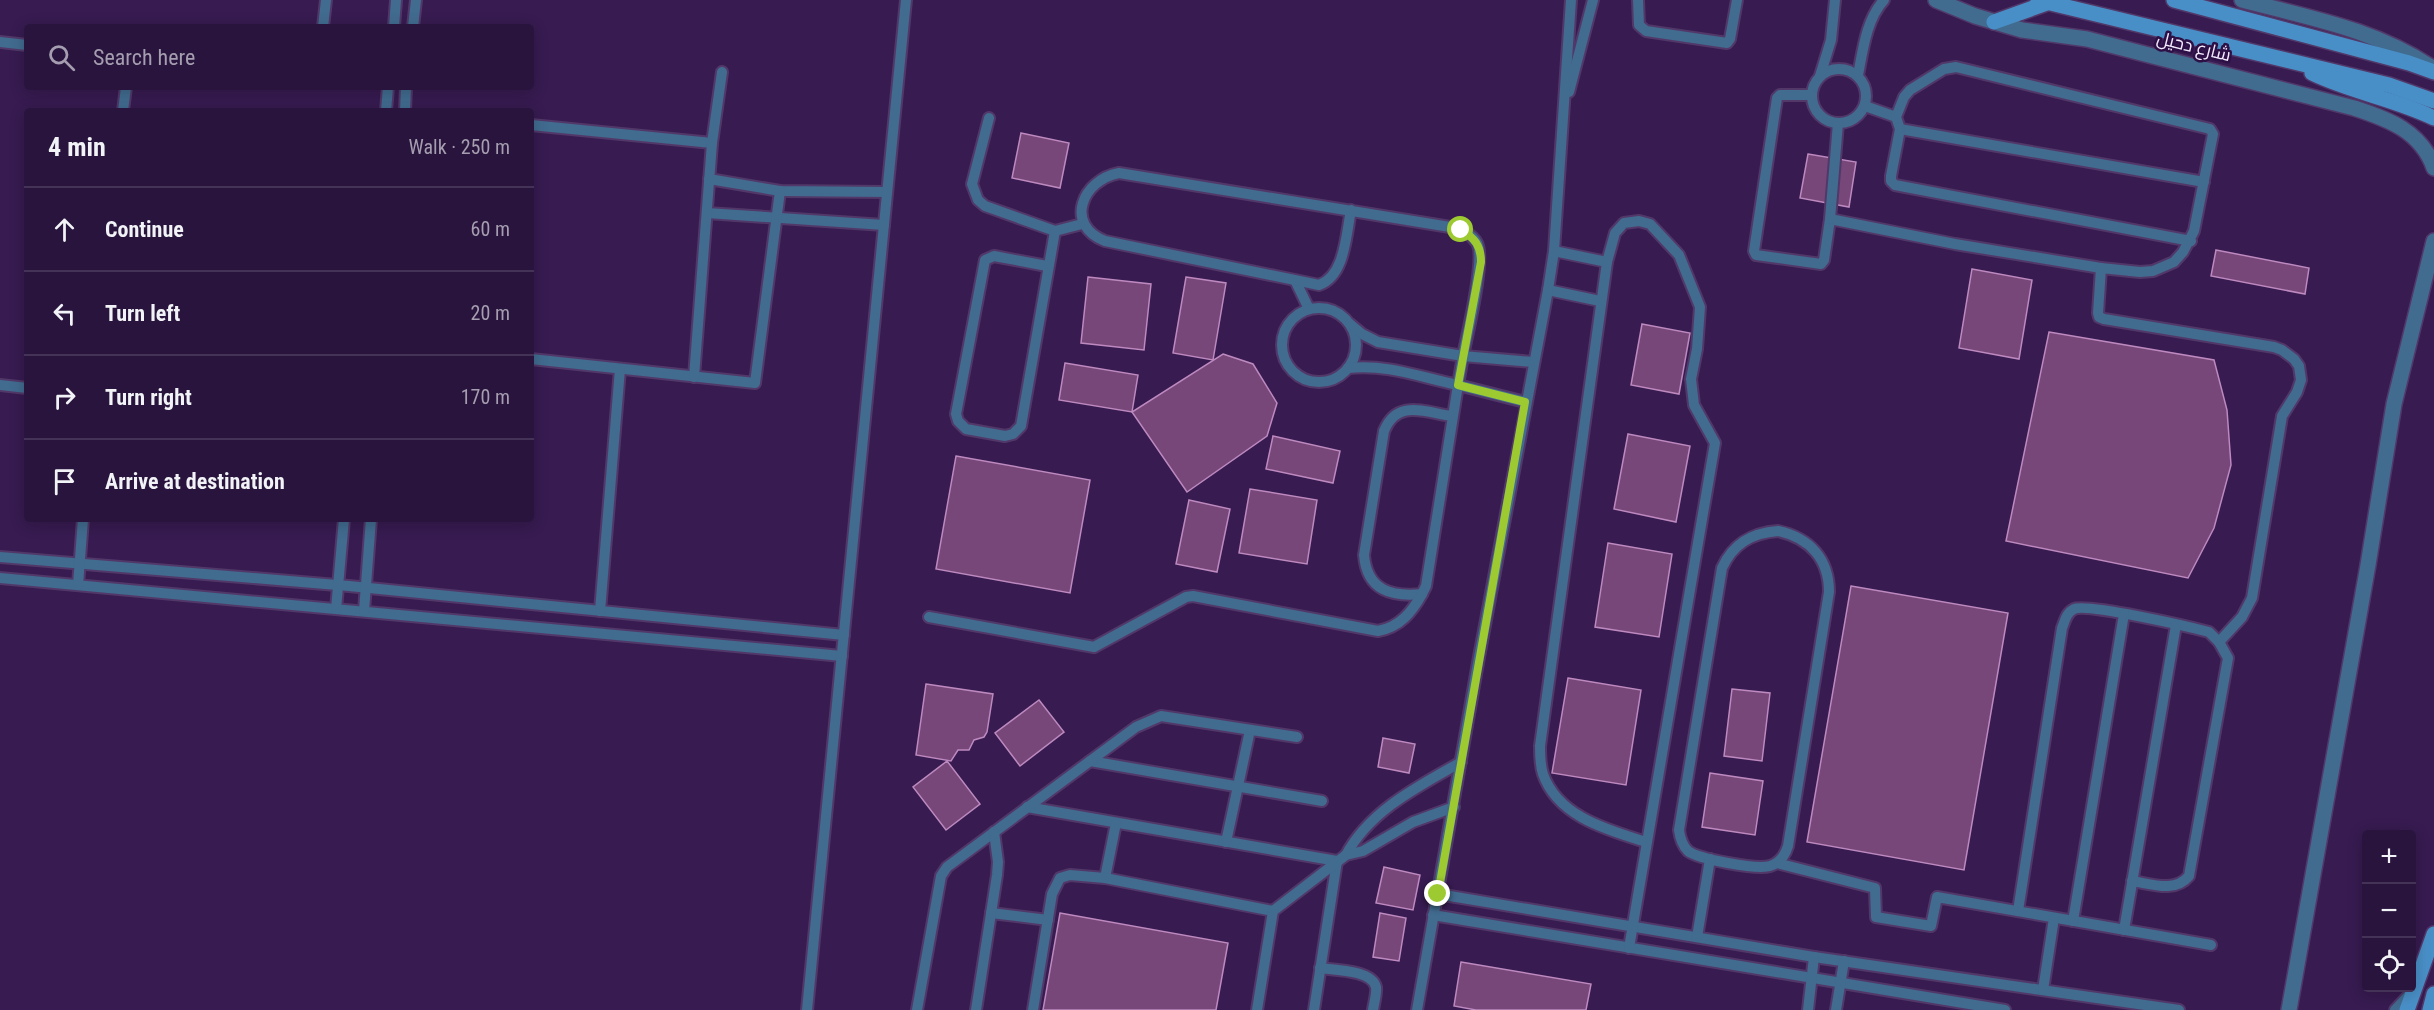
<!DOCTYPE html>
<html lang="en">
<head>
<meta charset="utf-8">
<style>
  :root { --surface:#29143d; --page:#311d44; --text:#f1f3f6; --muted:#a59eb0; --line:#453357 }
  body { margin:0; font-family:"Roboto Condensed",Cairo,sans-serif; background:var(--page); color:var(--text) }
  .controls { position:absolute; right:18px; bottom:18px; display:grid; overflow:hidden; border-radius:6px; box-shadow:0 3px 15px #0003 }
  .controls button { width:54px; height:54px; display:grid; place-items:center; padding:0; border:0; border-bottom:2px solid var(--line); background:var(--surface); color:var(--text); font:30px sans-serif }
  .stop { position:absolute; width:18px; height:18px; margin:-14px; border:4px solid #9dca31; border-radius:50%; background:#fff }
  .stop.end { background:#9dca31; border-color:#fff; box-shadow:0 2px 6px #0008 }
  .list { margin:0; padding:0; list-style:none }
  h2 { display:flex; justify-content:space-between; align-items:center; height:78px; margin:0; padding:0 24px; font-size:26px }
  h2 small { font-size:20px; font-weight:400; color:var(--muted) }
  .list li { display:grid; grid-template-columns:39px 1fr auto; gap:18px; align-items:center; box-sizing:border-box; height:84px; padding:0 24px; border-top:2px solid var(--line) }
  .list b { display:block; font-size:22px; white-space:nowrap }
  .list em { font-size:20px; font-style:normal; color:var(--muted) }
  .icon { flex:none; width:33px; height:33px; fill:none; stroke:currentColor; stroke-width:2; stroke-linecap:round; stroke-linejoin:round }
  .map { position:relative; flex:none; width:2434px; height:1010px; overflow:hidden }
  .search { position:absolute; background:var(--surface); box-shadow:0 3px 15px #0003; left:24px; top:24px; width:510px; height:66px; display:flex; align-items:center; gap:15px; box-sizing:border-box; padding:0 21px; border-radius:6px; color:var(--muted); font-size:22px }
  .panel { position:absolute; background:var(--surface); box-shadow:0 3px 15px #0003; left:24px; top:108px; width:510px; height:414px; border-radius:6px }
  .map>svg:first-child { display:block }
  .building { fill:#764778; stroke:#bd89bf; stroke-width:1.5 }
  .lines { fill:none; stroke-linecap:round; stroke-linejoin:round }
  .service-casing { stroke:#513869; stroke-width:14 }
  .minor-casing { stroke:#513869; stroke-width:18 }
  .secondary-casing { stroke:#513869; stroke-width:18 }
  .service { stroke:#416b8f; stroke-width:10 }
  .minor { stroke:#416b8f; stroke-width:15 }
  .secondary { stroke:#498fc7; stroke-width:15 }
  .route { stroke:#9dca31; stroke-width:8 }
  .labels { text-anchor:middle; dominant-baseline:central; stroke-width:5; stroke-linejoin:round; paint-order:stroke }
  .street-label { font-size:18px; fill:#f3eafe; stroke:#2d1046 }
</style>
</head>
<body>
<div class="map">
<svg width="2434" height="1010" viewBox="0 0 2434 1010">
  <rect width="100%" height="100%" fill="#371b51"/>
  <!-- building -->
  <g class="building">
    <path d="M1021,133L1069,143L1060,188L1012,178Z"/>
    <path d="M1808,154L1856,162L1849,207L1800,198Z"/>
    <path d="M2216,250L2309,268L2305,294L2211,276Z"/>
    <path d="M1972,269L2032,280L2019,359L1959,348Z"/>
    <path d="M1088,277L1151,284L1144,350L1081,343Z"/>
    <path d="M1186,277L1226,283L1213,360L1173,353Z"/>
    <path d="M1642,324L1690,333L1679,394L1631,385Z"/>
    <path d="M2049,332L2214,360L2227,410L2231,465L2214,528L2188,578L2006,541Z"/>
    <path d="M1223,354L1253,364L1277,403L1267,436L1187,492L1132,412Z"/>
    <path d="M1065,363L1138,375L1132,412L1059,400Z"/>
    <path d="M1628,434L1690,446L1676,522L1614,509Z"/>
    <path d="M1273,436L1340,451L1333,483L1266,469Z"/>
    <path d="M956,456L1090,480L1070,593L936,569Z"/>
    <path d="M1250,489L1317,500L1307,564L1239,553Z"/>
    <path d="M1189,500L1230,509L1217,572L1176,564Z"/>
    <path d="M1608,543L1672,554L1659,637L1595,627Z"/>
    <path d="M1851,586L2008,613L1964,870L1807,842Z"/>
    <path d="M1568,678L1641,690L1626,785L1552,773Z"/>
    <path d="M926,684L993,694L987,732L984,737L974,740L969,750H958L951,761L916,755Z"/>
    <path d="M1732,689L1770,693L1762,761L1724,756Z"/>
    <path d="M1039,700L1064,732L1020,766L995,733Z"/>
    <path d="M1383,738L1415,744L1409,773L1378,767Z"/>
    <path d="M947,761L980,804L946,830L913,787Z"/>
    <path d="M1710,773L1763,781L1755,835L1702,827Z"/>
    <path d="M1384,867L1420,875L1413,910L1376,903Z"/>
    <path d="M1060,913L1228,943L1216,1010H1043Z"/>
    <path d="M1380,913L1406,918L1399,961L1373,957Z"/>
    <path d="M1461,962L1591,984L1586,1010H1476L1454,1006Z"/>
  </g>
  <g class="lines">
    <!-- service casing -->
    <g class="service-casing">
      <g id="service">
        <path d="M1638,0L1639,25L1646,31L1727,43L1730,39L1737,0"/>
        <path d="M323,27L326,0"/>
        <path d="M394,27L396,0"/>
        <path d="M413,27L416,0"/>
        <path d="M0,42L27,45"/>
        <circle cx="1839" cy="96" r="27"/>
        <path d="M1858,75C1863,50 1866,20 1884,0"/>
        <path d="M1820,76L1831,40L1835,0"/>
        <path d="M1569,92L1593,0"/>
        <path d="M1812,95H1780L1777,98L1754,251L1756,255L1821,264L1824,260L1830,219L1955,244L2101,268"/>
        <path d="M1865,106L1896,117"/>
        <path d="M123,111L126,87"/>
        <path d="M386,111L388,87"/>
        <path d="M405,111L406,87"/>
        <path d="M989,118L972,184L978,200L985,206L1055,231"/>
        <path d="M531,125L712,143"/>
        <path d="M1900,129L2204,182"/>
        <path d="M709,179L780,191L887,192"/>
        <path d="M707,213L884,225"/>
        <path d="M1830,219L1838,123"/>
        <path d="M2191,241L1895,185L1891,181V176L1900,129L1896,117L1904,97L1910,90L1944,69L1956,67L2210,129L2213,134L2194,231L2183,252L2174,262L2153,271L2140,272L2101,268L2098,313L2099,317L2104,319L2274,347L2282,350L2294,359L2299,366L2301,380L2297,392L2282,416L2252,598L2242,617L2219,642"/>
        <path d="M1554,251L1607,262"/>
        <path d="M1047,266L994,256L985,260L956,414L958,421L966,429L1005,436L1013,434L1021,426L1055,231L1082,224"/>
        <path d="M1296,282L1309,309"/>
        <path d="M1548,290L1600,301"/>
        <circle cx="1319" cy="345" r="37"/>
        <path d="M1350,324L1362,334L1378,342L1463,356C1467,335 1486,258 1477,243C1471,233 1461,229 1450,227L1119,173C1082,180 1064,225 1105,241L1319,285C1345,276 1346,235 1351,210"/>
        <path d="M531,359L755,383L780,191"/>
        <path d="M1348,368C1389,364 1419,377 1458,385L1426,586L1422,594C1392,597 1367,591 1364,555L1384,431C1397,399 1424,412 1452,416"/>
        <path d="M694,377L712,143L722,72"/>
        <path d="M0,385L27,388"/>
        <path d="M1525,402L1458,385L1463,356L1533,362"/>
        <path d="M1778,531C1810,538 1829,559 1829,592L1788,846C1785,856 1780,863 1770,866C1757,870 1698,859 1688,851C1682,845 1680,838 1679,830L1722,568C1733,544 1751,533 1778,531Z"/>
        <path d="M0,557L349,586L844,635"/>
        <path d="M0,578L842,656"/>
        <path d="M78,585L83,519"/>
        <path d="M336,609L344,519"/>
        <path d="M364,611L371,519"/>
        <path d="M600,611L620,369"/>
        <path d="M929,617L1094,647L1186,597L1193,596L1378,631C1400,627 1412,612 1422,594"/>
        <path d="M1090,761L1322,801"/>
        <path d="M1027,807L1337,861L1314,1010"/>
        <path d="M1226,842L1250,730"/>
        <path d="M1346,855C1370,810 1419,786 1461,762"/>
        <path d="M1777,863L1875,888L1876,917L1931,926L1937,897L2211,945"/>
        <path d="M1105,878L1116,823"/>
        <path d="M1438,894L1814,957L2179,1010"/>
        <path d="M2018,911L2062,628C2065,621 2066,613 2074,609C2087,603 2190,627 2209,632L2219,642L2228,658L2189,876C2175,893 2152,884 2132,881"/>
        <path d="M991,913L1048,920"/>
        <path d="M1433,915L2005,1010"/>
        <path d="M2073,921L2124,614"/>
        <path d="M2124,930L2176,625"/>
        <path d="M1697,937L1710,859"/>
        <path d="M1629,948L1715,443L1694,405L1691,379L1697,349L1700,307L1679,255L1650,224L1639,221L1624,223L1615,233L1607,262L1540,746C1540,755 1540,765 1543,774C1558,817 1608,830 1646,842"/>
        <path d="M1320,968C1335,970 1372,970 1376,987C1377,993 1374,1003 1373,1010"/>
        <path d="M2043,990L2054,918"/>
        <path d="M807,1010L906,0"/>
        <path d="M917,1010L941,876L947,867L1136,727L1161,716L1297,737"/>
        <path d="M976,1010L997,875L998,862L994,832"/>
        <path d="M1033,1010L1052,894L1060,878L1070,875L1105,878L1273,911"/>
        <path d="M1257,1010L1273,911L1346,855L1363,851L1413,822L1454,807"/>
        <path d="M1417,1010L1479,657L1548,290L1554,251L1571,0"/>
        <path d="M1808,1010L1814,957"/>
        <path d="M1836,1010L1844,961"/>
        <path d="M2395,1010L2411,993"/>
      </g>
    </g>
    <!-- minor casing -->
    <g class="minor-casing">
      <g id="minor">
        <path d="M1936,0L1975,16L2022,30L2087,39L2354,108C2388,119 2421,131 2434,168"/>
        <path d="M2242,0C2310,18 2375,29 2434,69"/>
        <path d="M2289,1010L2368,565L2394,404L2434,241"/>
      </g>
    </g>
    <!-- secondary casing -->
    <g class="secondary-casing">
      <g id="secondary">
        <path d="M2038,0L2389,85L2434,101"/>
        <path d="M2174,0L2409,63L2434,72"/>
        <path d="M1994,22L2047,3"/>
        <path d="M2312,73C2351,92 2395,99 2434,118"/>
        <path d="M2407,1010L2434,934"/>
        <path d="M2430,1010L2434,994"/>
      </g>
    </g>
    <!-- service -->
    <use href="#service" class="service"/>
    <!-- minor -->
    <use href="#minor" class="minor"/>
    <!-- secondary -->
    <use href="#secondary" class="secondary"/>
  </g>
  <g class="lines">
    <!-- route -->
    <path class="route" d="M1438,894L1525,402L1458,385L1481,262C1481,246 1475,238 1461,230"/>
  </g>
  <g class="labels">
    <!-- street labels -->
    <g class="street-label">
      <text transform="translate(2194 46) rotate(14)">شارع دحيل</text>
    </g>
  </g>
</svg>
<div class="controls">
<button>+</button>
<button>−</button>
<button><svg class="icon" aria-label="locate" viewBox="0 0 24 24"><circle cx="12" cy="12" r="6"/><path d="M12 2v4M12 18v4M2 12h4M18 12h4"/></svg></button>
</div>
<div class="stop" style="left:1461px;top:230px"></div>
<div class="stop end" style="left:1438px;top:894px"></div>
<div class="search"><svg class="icon" aria-label="search" viewBox="0 0 24 24"><circle cx="10" cy="10" r="6"/><path d="M15 15l6 6"/></svg>Search here</div>
<section class="panel">
<h2>4 min<small>Walk · 250 m</small></h2>
<ul class="list">
<li><svg class="icon" aria-label="ahead" viewBox="0 0 24 24"><path d="M12 20V5M6 11l6-6 6 6"/></svg><div><b>Continue</b></div><em>60 m</em></li>
<li><svg class="icon" aria-label="left" viewBox="0 0 24 24"><path d="M17 20v-9H6M10 6l-5 5 5 5"/></svg><div><b>Turn left</b></div><em>20 m</em></li>
<li><svg class="icon" aria-label="right" viewBox="0 0 24 24"><path d="M7 20v-9h11M14 6l5 5-5 5"/></svg><div><b>Turn right</b></div><em>170 m</em></li>
<li><svg class="icon" aria-label="arrive" viewBox="0 0 24 24"><path d="M6 21V4h12l-3 4 3 4H6"/></svg><div><b>Arrive at destination</b></div></li>
</ul>
</section>
</div>
</body>
</html>
